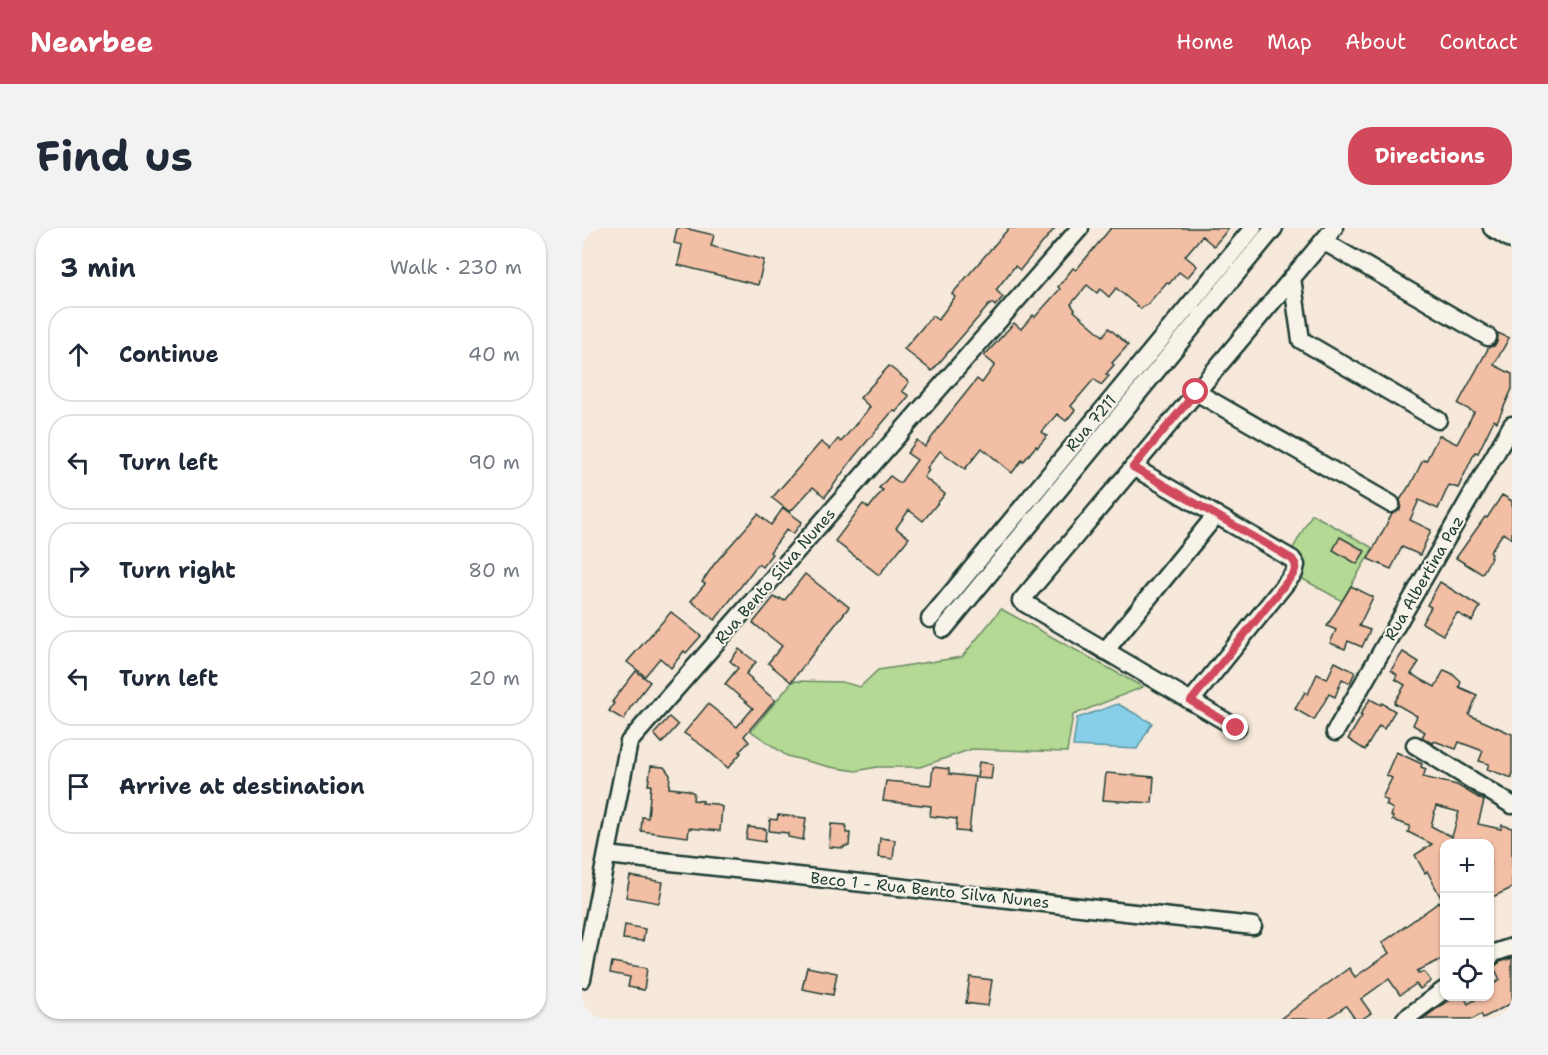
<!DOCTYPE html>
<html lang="en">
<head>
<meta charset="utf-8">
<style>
  :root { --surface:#fff; --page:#f2f2f3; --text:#1f2937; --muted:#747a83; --line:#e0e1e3; --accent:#d1495b }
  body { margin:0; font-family:"Shantell Sans",sans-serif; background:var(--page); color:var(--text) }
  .controls { position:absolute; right:18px; bottom:18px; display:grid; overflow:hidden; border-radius:12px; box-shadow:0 2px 4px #0004 }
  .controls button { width:54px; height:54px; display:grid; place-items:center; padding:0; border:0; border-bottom:2px solid var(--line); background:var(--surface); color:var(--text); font:30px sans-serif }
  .stop { position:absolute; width:18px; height:18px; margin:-14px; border:4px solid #d1495b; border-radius:50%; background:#fff }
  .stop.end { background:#d1495b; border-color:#fff; box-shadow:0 2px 6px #0008 }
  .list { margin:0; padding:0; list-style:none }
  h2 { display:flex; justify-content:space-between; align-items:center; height:78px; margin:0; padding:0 24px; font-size:26px }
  h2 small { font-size:20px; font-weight:400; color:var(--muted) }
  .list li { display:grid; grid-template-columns:39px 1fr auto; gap:18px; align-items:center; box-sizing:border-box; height:96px; margin:0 12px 12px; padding:0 12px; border:2px solid var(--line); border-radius:24px }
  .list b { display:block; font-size:22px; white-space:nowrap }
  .list em { font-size:20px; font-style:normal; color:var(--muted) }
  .icon { flex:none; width:33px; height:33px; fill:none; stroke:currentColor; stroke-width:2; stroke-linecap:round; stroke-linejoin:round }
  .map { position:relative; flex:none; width:930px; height:791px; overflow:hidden; border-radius:24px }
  header { display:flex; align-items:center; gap:36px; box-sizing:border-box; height:84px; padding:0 30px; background:var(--accent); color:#fff }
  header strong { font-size:28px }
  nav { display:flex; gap:33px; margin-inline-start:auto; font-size:21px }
  .intro { display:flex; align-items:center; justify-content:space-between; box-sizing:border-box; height:144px; padding:0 36px }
  h1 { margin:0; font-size:42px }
  .button { padding:15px 27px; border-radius:24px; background:var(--accent); color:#fff; font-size:21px; font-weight:700 }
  main { display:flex; gap:36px; padding:0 36px }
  aside { flex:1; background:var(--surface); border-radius:24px; box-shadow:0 2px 4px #0004 }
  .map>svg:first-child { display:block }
  .green { fill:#b4d994; stroke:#6a8b64; stroke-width:1.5 }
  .water { fill:#87cfe8; stroke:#5d95a0; stroke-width:1.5 }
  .building { fill:#f2bea4; stroke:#1f3d34; stroke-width:1.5; fill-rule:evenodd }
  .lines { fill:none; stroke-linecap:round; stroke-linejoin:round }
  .minor-casing { stroke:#1f3d34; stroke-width:21 }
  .minor { stroke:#f7f3e8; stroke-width:16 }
  .route { stroke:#d1495b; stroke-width:8 }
  .labels { text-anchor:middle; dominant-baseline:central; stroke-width:4.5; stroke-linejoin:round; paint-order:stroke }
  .street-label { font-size:16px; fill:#1f3d34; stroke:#f7f3e8 }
</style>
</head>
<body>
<header>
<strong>Nearbee</strong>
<nav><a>Home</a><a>Map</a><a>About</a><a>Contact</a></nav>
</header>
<div class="intro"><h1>Find us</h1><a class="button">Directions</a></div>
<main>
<aside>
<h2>3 min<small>Walk · 230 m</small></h2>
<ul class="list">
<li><svg class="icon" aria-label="ahead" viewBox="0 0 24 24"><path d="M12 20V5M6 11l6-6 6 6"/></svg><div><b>Continue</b></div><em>40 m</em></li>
<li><svg class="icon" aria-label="left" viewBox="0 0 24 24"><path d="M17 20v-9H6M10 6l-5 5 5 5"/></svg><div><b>Turn left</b></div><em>90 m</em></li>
<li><svg class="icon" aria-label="right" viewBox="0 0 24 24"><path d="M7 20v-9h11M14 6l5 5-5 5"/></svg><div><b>Turn right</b></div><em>80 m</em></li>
<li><svg class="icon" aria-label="left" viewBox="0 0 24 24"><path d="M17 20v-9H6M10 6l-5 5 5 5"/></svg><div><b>Turn left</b></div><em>20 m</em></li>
<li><svg class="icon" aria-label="arrive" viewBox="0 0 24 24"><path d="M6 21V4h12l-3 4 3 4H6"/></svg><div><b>Arrive at destination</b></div></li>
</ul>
</aside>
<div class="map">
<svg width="930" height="791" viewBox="0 0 930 791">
  <rect width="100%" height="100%" fill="#f6e8da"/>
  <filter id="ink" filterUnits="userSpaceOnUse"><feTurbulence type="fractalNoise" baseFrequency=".0167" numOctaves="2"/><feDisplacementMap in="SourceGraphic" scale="12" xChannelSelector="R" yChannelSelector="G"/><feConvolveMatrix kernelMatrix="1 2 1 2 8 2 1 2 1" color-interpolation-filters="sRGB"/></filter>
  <g filter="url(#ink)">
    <!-- green -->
    <g class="green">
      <path d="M730,286L791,320L760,373L719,350L720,345L710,322Z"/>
      <path d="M419,381L561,459L491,487L485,524L390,521L338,539H295L274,543L248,539L205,528L169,503L211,453L260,454L278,459L296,442L380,429Z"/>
    </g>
    <!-- water -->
    <path class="water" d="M536,476L570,495L555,521L491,518L495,490Z"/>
    <!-- building -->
    <g class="building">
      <path d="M95,0H102L132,7L129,18L182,32L176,57L96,37L100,17L92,15Z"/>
      <path d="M427,0H473L438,42L433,38L414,62L421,69L413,78L410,75L408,77H407L350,143L322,121L350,88L356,92L373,69L370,66Z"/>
      <path d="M529,0H647L632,18L620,8L603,28L615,38L605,50L597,44L587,56L585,54L564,78L563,77L559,81L534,60L527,69L518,61L515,65L505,57L489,76L493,82L492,83L521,108L527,100L546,117L530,135L532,137L524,146L527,148L519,157L512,151L489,178L493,182L484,193L475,186L460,204L465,208L455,220L454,218L441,234L440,232L430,245L400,220L383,241L358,223L345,240L347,242L342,249L363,266L341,293L327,282L314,300L327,310L297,347L253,313L281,276L287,280L301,262L297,260L308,248L318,255L335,232L325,225L335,212L343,219L363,191L395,151L400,155L413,137L402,128L432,95L439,101L451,87L453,89L478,61L476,59L491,40L494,42Z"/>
      <path d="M916,105L927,110L912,137L930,146V161L915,194L912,192L896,225L893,224L876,260L867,257L856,281L837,272L828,292L849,302L838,327L820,319L809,341L786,331L810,286L818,282L819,277L818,272L827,258H828L841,232L844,233L857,207L875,216L892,184L876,176L907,119L912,118L915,114Z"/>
      <path d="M307,138L327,154L320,163L327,168L314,184L312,183L308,186L272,229L243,269L231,259L208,284L190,270L239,214L248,221L256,211L259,214L288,179L278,170Z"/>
      <path d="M920,267L930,273V311L921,305L908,324L910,326L908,329L909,330L900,346L874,330L903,289L905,290Z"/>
      <path d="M201,280L220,294L211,306L205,301L188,324L190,326L180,339L176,336L133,392L109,373L123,356L120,354L133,335L176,286L189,297Z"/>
      <path d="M758,309L783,323L775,336L751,322Z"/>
      <path d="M223,346L256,372L257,371L267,379L209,454L186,435L200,418L171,395L192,369L197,372L198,370L202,373Z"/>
      <path d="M858,354L898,379L890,393L875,385L861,407L840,395L849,379L845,377Z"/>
      <path d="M769,358L791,369L777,398L788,402L780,419L766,413L763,421L748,415L754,402L745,398Z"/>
      <path d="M89,384L119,408L104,425L102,423L89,440L78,430L63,448L45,434Z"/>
      <path d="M157,421L174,434L164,446L170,451L169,452L193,472L162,508L167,514L157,524L159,525L146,540L122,519L102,505L126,476L155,499L171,480L143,456L156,440L148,433Z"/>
      <path d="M821,424L837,434L829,446L853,459L862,442L869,445L879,454L877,459L895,467L887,487L930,506V550L905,541L907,536L897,533L901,523L877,514L874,521L852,513L851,516L840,509L843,504L831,497L835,488L812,475L823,457L813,451L815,447L809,442Z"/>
      <path d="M753,434L773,444L768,455L760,451L753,469L747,466L732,492L713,481L723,464L726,466L735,446L745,451Z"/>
      <path d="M54,443L68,454L48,480L42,492L27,483L32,475L30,474Z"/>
      <path d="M788,471L799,477L800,475L813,483L802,501L797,498L783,522L766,511L780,488L778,487Z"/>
      <path d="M87,489L96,497L80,515L72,506Z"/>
      <path d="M814,524L840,536L839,539L844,541L841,549L875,557L902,573L896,596L919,601L920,597L930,600V660L908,670V615H862V730L835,743L836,745L842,744L849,753L838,761L834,756L818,767L807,751L779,771L789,785L780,791H773L764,778L745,791H698L767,740L773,749L807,725L800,715L860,672L845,643L843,645L833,627L850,616L826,604L828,598L810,592L811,589L809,588L811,581L804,577L806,573L800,570L810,550L804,547ZM854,578L877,584L870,609L849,598Z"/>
      <path d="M397,534L411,536L409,551L395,550Z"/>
      <path d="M69,538L82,539L88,547L87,560L106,562L112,565L111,572L121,573L120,575L134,576L140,579L138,603L107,600L106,609L59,603L60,589L66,590L69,557H66Z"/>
      <path d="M351,539L367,541V546L393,549L387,604L374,603L375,591L348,588L349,578L301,573L304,553L349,557Z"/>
      <path d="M524,545L572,549L570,575L521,572Z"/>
      <path d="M196,587L224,590L221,612L206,609V605L187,603L188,591L195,592Z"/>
      <path d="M249,596L264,597V605H268L267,618H262V620L247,619Z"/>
      <path d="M166,599L184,601L183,614L164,611Z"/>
      <path d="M298,610L313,612L311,631L296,629Z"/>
      <path d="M48,648L81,654L77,675L44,669Z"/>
      <path d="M43,697L63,701L61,713L41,711Z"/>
      <path d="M930,730V775L901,790L899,786L891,791H841L857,779L875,768H882L886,776L899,768H908V758L918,752L912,739L918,734Z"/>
      <path d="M30,734L65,740L62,762L46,759L48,749L28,745Z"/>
      <path d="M225,739L255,745L251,767L220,761Z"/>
      <path d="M388,749L410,752L406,778L384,775Z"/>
    </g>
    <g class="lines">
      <!-- minor casing -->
      <g class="minor-casing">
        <g id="minor">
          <path d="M910,0L930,12"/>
          <path d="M741,13L906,109"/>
          <path d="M710,50L719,112L856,192"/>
          <path d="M614,164L809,276"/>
          <path d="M551,239L710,331L714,337L712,345L609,473"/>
          <path d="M348,391L671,0"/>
          <path d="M362,401L692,0"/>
          <path d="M523,423L634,287"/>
          <path d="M655,500L439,373L752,0"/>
          <path d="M753,504L930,197"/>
          <path d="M833,517L930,577"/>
          <path d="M25,627L671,698"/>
          <path d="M908,729L912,725L930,719"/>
          <path d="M0,751L47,514L498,0"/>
          <path d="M823,791L862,762"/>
        </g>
      </g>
      <!-- minor -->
      <use href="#minor" class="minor"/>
    </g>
  </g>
  <g class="lines" filter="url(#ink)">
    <!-- route -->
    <path class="route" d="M614,164L551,239L710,331L714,337L712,345L609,473L654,500"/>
  </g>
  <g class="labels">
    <!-- street labels -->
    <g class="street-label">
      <text transform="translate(509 195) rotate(-50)">Rua 7211</text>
      <text transform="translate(193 348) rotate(-49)">Rua Bento Silva Nunes</text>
      <text transform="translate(842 350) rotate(-60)">Rua Albertina Paz</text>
      <text transform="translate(348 662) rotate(6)">Beco 1 - Rua Bento Silva Nunes</text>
    </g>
  </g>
</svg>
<div class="controls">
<button>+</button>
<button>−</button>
<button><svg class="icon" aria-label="locate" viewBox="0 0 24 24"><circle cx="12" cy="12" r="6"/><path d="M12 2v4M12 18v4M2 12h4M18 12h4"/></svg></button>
</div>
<div class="stop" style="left:614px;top:164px"></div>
<div class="stop end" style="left:654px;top:500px"></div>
</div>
</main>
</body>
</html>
